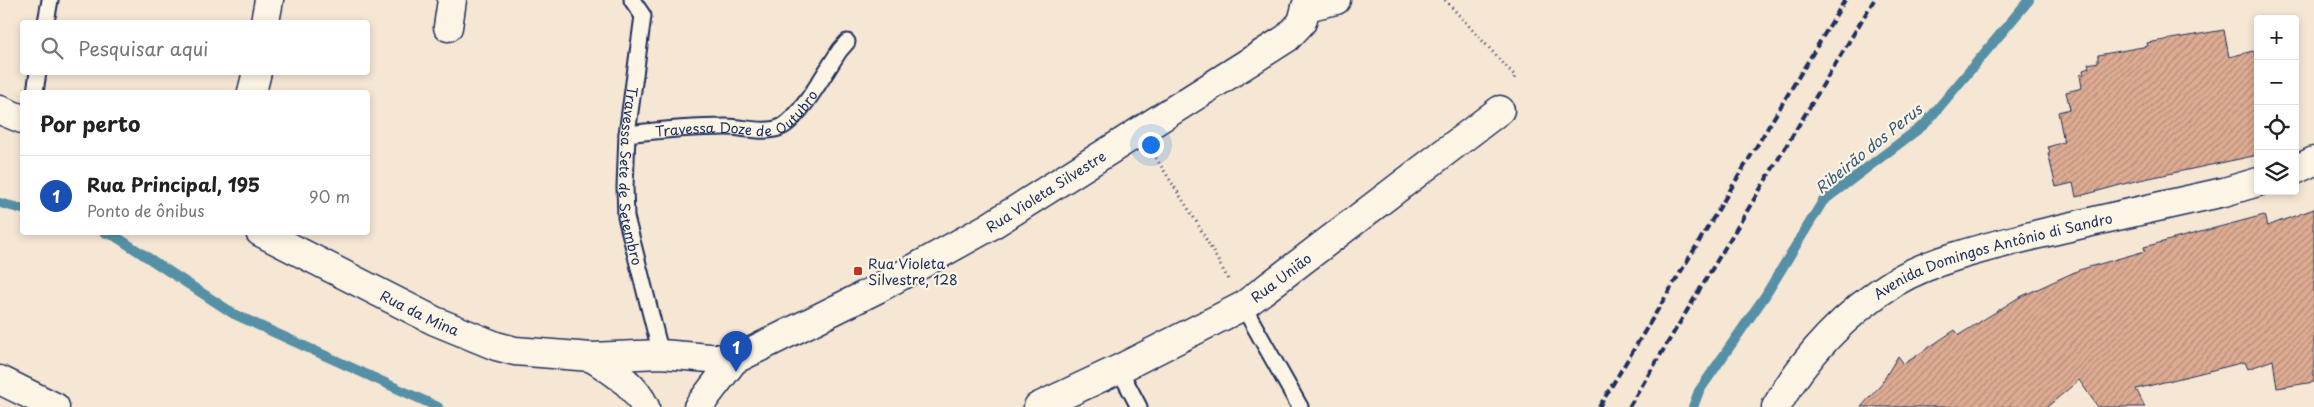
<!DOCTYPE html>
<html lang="pt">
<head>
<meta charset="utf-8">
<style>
  :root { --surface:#fff; --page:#f6f6f6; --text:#222; --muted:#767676; --line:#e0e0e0; --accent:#0b8043 }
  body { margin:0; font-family:"Playpen Sans",sans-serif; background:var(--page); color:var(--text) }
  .controls { position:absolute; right:15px; top:15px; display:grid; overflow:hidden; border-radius:5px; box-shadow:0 2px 8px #0003 }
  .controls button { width:45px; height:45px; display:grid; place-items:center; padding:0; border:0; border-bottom:1px solid var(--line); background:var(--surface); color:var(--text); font:25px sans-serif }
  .you { position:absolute; left:1150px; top:144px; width:18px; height:18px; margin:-12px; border:4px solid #fff; border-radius:50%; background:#1a73e8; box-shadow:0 0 0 8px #1a73e833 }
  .badge { display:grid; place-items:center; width:32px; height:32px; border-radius:50%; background:var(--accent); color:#fff; font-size:16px; font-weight:700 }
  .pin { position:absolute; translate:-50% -41px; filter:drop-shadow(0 1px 2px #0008) }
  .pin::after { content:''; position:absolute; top:26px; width:18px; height:15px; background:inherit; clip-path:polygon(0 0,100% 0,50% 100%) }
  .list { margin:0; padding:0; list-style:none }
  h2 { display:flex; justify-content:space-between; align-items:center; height:65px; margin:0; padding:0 20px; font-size:21px }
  h2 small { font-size:16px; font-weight:400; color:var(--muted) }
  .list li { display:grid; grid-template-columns:32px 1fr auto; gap:15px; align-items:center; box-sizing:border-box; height:80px; padding:0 20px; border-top:1px solid var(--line) }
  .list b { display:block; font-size:19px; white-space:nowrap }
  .list p { margin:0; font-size:16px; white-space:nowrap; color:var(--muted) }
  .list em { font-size:16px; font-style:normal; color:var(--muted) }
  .icon { flex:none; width:28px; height:28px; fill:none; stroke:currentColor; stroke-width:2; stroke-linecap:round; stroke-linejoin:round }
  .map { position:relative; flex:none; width:2314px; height:407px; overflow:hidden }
  .search { position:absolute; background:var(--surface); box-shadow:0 2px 8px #0003; left:20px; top:20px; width:350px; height:55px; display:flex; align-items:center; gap:12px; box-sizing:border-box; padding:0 18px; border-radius:5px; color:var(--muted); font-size:19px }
  .panel { position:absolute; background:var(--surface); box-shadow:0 2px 8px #0003; left:20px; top:90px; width:350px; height:145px; border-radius:5px }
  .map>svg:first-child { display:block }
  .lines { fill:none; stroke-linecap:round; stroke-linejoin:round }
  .stream { stroke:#5790a6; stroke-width:10 }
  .building { fill:url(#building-hatch); stroke:#1b2f5e }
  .lane-casing { stroke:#1b2f5e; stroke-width:19 }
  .street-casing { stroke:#1b2f5e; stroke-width:31 }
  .path { stroke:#1b2f5e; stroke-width:3; stroke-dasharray:1 4; stroke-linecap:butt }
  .lane { stroke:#fcf5e5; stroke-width:15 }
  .street { stroke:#fcf5e5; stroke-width:28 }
  .rail { stroke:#1b2f5e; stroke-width:4; stroke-dasharray:8 4; stroke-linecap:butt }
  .poi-dot { fill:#c8321e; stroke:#fcf5e5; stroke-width:2 }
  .labels { text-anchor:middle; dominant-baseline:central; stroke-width:4.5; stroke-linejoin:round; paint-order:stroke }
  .street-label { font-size:14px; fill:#1b2f5e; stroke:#fcf5e5 }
  .poi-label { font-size:14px; fill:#1b2f5e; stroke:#fcf5e5; text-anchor:start }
  .water-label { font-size:15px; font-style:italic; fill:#34587c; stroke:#fcf5e5 }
</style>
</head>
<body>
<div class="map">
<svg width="2314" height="407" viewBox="0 0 2314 407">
  <defs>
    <pattern id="building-hatch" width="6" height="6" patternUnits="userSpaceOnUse" patternTransform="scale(1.25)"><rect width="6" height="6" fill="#deab92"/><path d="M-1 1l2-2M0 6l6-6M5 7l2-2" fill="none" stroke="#b38c7a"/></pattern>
  </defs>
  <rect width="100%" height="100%" fill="#f6e6d4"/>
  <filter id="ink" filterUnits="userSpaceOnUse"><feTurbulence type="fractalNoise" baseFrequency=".02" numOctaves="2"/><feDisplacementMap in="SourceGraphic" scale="10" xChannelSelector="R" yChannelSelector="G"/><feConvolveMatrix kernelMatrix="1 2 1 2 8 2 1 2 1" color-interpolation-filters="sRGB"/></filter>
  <g filter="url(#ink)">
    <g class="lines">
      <!-- stream -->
      <g class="stream">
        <path d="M0,203L22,209"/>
        <path d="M104,232L115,236L234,314L438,407"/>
        <path d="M1693,407L1699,391L1765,296L1823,201L1925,124L2029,0"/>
      </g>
    </g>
    <!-- building -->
    <g class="building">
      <path d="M2224,30L2229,57L2253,51L2258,59V155L2135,181L2076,197L2073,183L2056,187L2048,153L2050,152L2048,147L2064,142L2058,112L2070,109L2066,92L2082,88L2080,75L2084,74L2083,70L2089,68L2088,64L2098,62V55L2148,46L2147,43Z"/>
      <path d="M2314,209V382L2277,388L2273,360L2248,369L2245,362L2136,389L2145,407H2098L2079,380L2047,407H1861L1880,386L1898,356L1904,364L1955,330L1959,335L2018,298L2079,270L2145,251L2144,247L2264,215L2267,226Z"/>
    </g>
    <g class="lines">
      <!-- lane casing -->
      <g class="lane-casing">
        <g id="lane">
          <path id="s1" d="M632,0L643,16L627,134L625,187L626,217L661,354"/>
          <path d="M46,22L50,0"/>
          <path d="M35,92L38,72"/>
          <path id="s2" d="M627,134C660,130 693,127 727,127C744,127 767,135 783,126C802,115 827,69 840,50L847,42"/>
          <path d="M1243,306L1300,407"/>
          <path d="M1119,369L1139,407"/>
        </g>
      </g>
      <!-- street casing -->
      <g class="street-casing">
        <g id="street">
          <path d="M1306,7L1336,0"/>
          <path d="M265,22L269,0"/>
          <path d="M448,27L452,0"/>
          <path d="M252,92L257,72"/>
          <path d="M0,110L22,119"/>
          <path d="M2295,170L2314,161"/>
          <path id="s3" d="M260,232L435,321L496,346L515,351L591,357L661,354L734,360"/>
          <path d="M591,357C612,371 634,383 645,407"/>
          <path d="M0,380L55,407"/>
          <path id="s4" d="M698,407L734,360L877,289L987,228L1287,38L1302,22L1306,7"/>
          <path id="s5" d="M1038,407L1119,369L1243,306L1500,110"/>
          <path id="s6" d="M1776,407C1804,357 1846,312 1895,282C1933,259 1992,246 2035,235C2098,220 2161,206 2224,192L2258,182"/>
        </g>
      </g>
      <!-- path -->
      <g class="path">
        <path d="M1445,0L1515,76L1513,82"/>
        <path d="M1156,158L1196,221L1228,279"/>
      </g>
      <!-- lane -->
      <use href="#lane" class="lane"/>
      <!-- street -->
      <use href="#street" class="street"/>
      <!-- rail -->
      <g class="rail">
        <path d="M1599,407L1845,0"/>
        <path d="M1629,407L1874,0"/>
      </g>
    </g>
  </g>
  <!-- markers -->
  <rect class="poi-dot" x="853" y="266" width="10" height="10" rx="2.5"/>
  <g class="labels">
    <!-- street labels -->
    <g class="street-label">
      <text stroke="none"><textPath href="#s2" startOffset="116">Travessa Doze de Outubro</textPath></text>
      <text stroke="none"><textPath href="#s1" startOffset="181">Travessa Sete de Setembro</textPath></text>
      <text stroke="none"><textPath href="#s4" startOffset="414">Rua Violeta Silvestre</textPath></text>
      <text stroke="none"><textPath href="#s6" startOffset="276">Avenida Domingos Antônio di Sandro</textPath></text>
      <text stroke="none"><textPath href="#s5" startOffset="276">Rua União</textPath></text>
      <text stroke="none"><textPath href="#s3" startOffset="179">Rua da Mina</textPath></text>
    </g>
    <!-- poi labels -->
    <g class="poi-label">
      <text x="868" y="263">Rua Violeta<tspan x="868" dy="16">Silvestre, 128</tspan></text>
    </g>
    <!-- water labels -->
    <g class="water-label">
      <text transform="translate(1868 148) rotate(-39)">Ribeirão dos Perus</text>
    </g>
  </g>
</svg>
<div class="controls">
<button>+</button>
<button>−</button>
<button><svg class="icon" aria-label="locate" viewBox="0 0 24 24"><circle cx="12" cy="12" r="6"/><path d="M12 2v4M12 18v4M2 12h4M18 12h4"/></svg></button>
<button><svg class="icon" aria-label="layers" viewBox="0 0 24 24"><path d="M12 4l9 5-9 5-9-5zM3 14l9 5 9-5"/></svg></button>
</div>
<div class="you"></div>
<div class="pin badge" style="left:736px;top:372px;background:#1a4fb4">1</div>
<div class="search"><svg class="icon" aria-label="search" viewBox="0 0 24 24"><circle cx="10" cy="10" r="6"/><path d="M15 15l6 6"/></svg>Pesquisar aqui</div>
<section class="panel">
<h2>Por perto<small></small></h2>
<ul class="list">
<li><span class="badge" style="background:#1a4fb4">1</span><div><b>Rua Principal, 195</b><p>Ponto de ônibus</p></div><em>90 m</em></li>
</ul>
</section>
</div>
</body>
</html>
